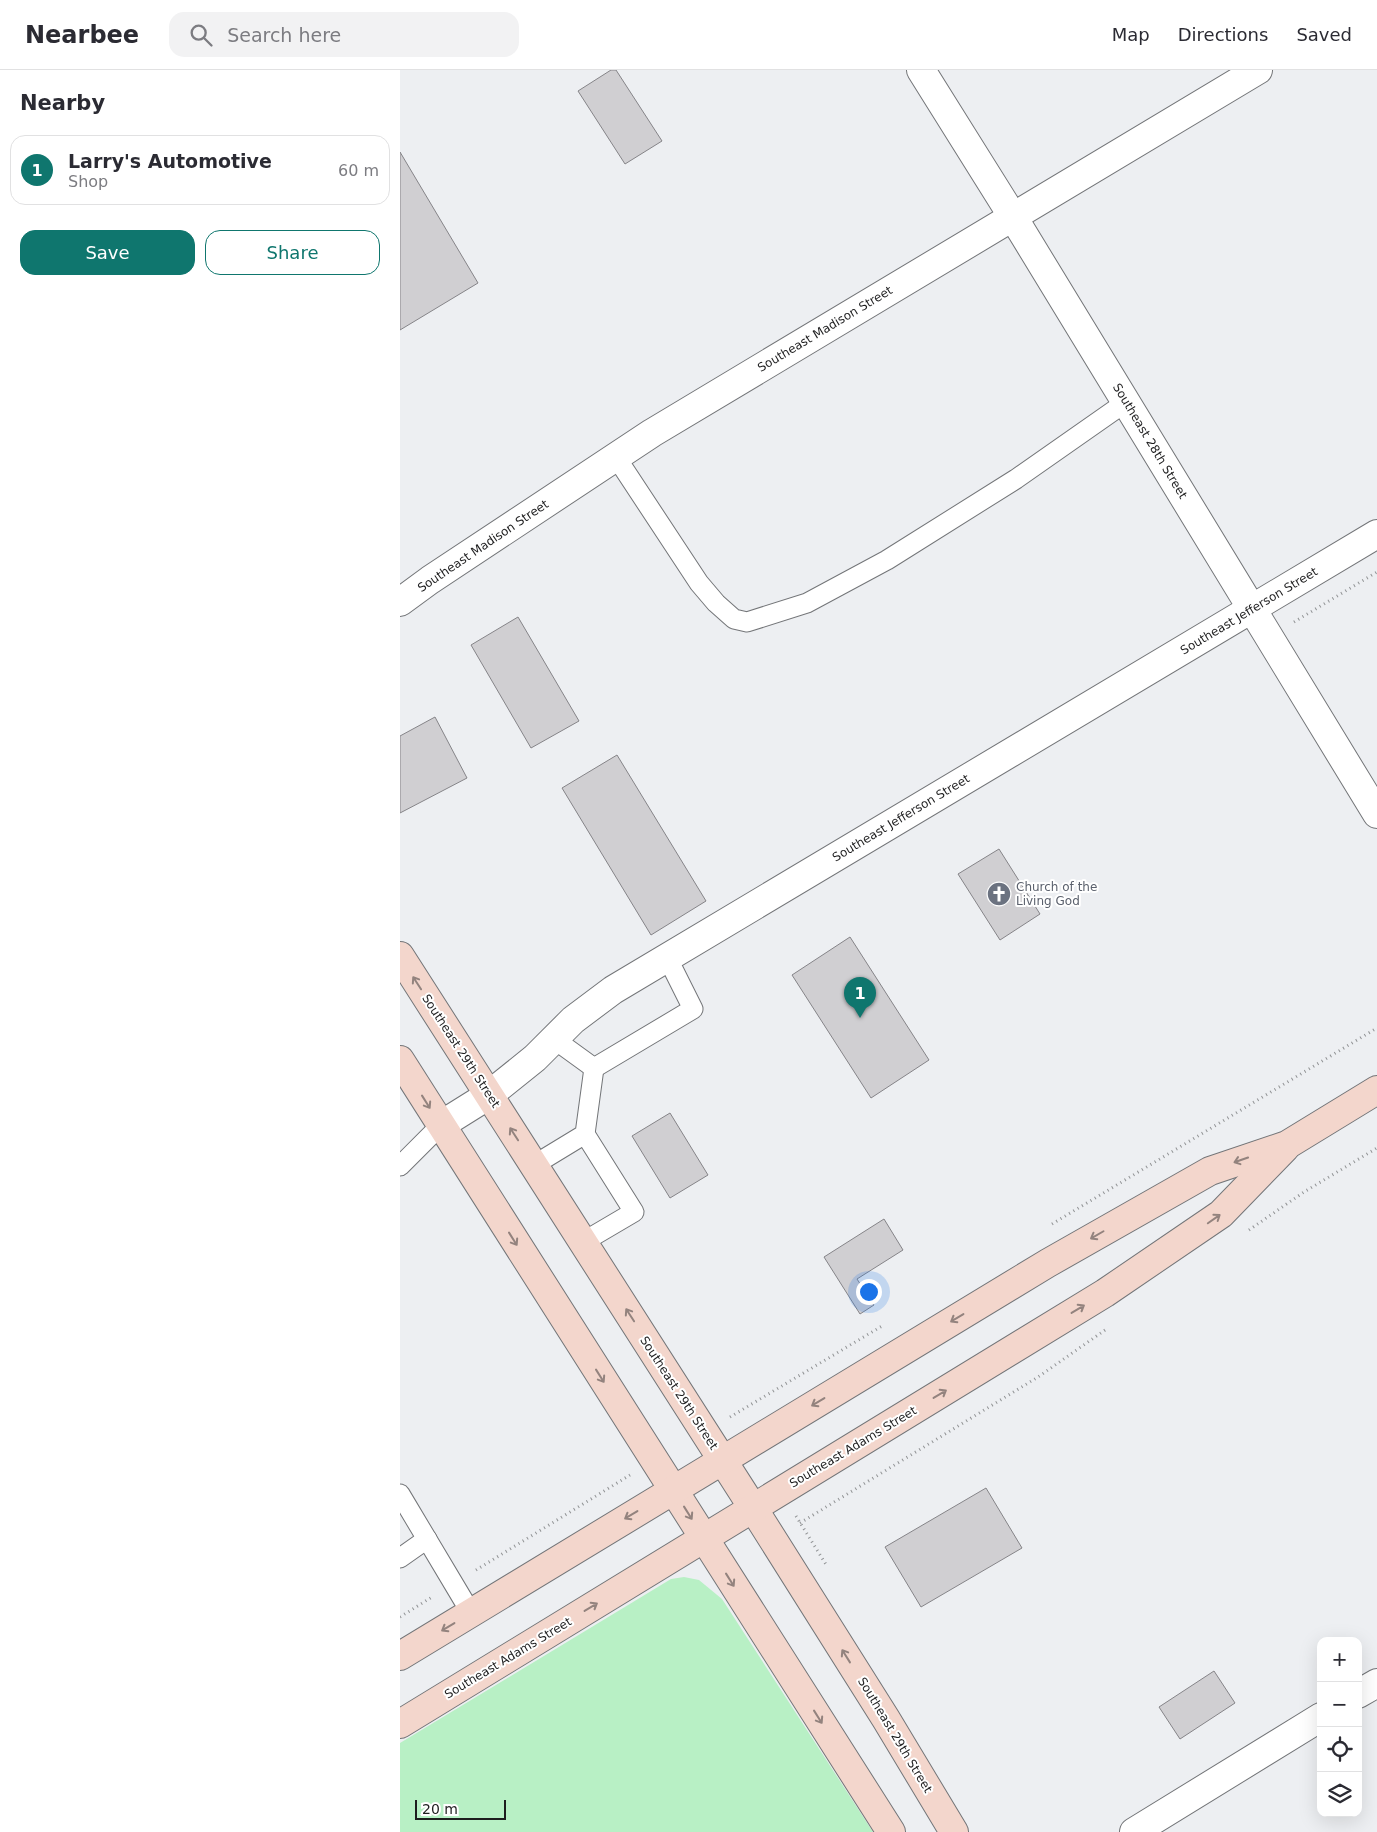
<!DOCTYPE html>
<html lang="en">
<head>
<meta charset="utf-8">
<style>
  :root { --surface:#fff; --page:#f2f2f3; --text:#2b2b33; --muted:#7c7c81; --line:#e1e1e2; --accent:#0f766e }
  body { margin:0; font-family:"DejaVu Sans",sans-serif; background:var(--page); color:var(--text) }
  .controls { position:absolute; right:15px; bottom:15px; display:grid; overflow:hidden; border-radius:10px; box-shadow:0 5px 20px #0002 }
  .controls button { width:45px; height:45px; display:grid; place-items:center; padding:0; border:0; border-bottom:1px solid var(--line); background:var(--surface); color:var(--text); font:25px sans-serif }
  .scale { position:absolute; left:15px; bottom:12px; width:91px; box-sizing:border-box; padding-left:5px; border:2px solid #1e1e1f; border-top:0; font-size:14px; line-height:18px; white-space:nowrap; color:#1e1e1f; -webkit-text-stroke:4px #fff; paint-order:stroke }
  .you { position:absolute; left:468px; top:1221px; width:18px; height:18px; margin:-12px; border:4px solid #fff; border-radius:50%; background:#1a73e8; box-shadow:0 0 0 8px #1a73e833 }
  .badge { display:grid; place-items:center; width:32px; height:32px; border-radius:50%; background:var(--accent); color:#fff; font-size:16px; font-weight:700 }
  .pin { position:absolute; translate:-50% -41px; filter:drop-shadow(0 1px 2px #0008) }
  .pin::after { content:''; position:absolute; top:26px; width:18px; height:15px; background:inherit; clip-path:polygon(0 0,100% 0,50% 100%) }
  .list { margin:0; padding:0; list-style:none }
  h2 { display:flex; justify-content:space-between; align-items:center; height:65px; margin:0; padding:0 20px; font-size:21px }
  h2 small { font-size:16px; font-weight:400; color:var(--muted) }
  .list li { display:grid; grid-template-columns:32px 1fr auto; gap:15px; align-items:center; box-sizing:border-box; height:70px; margin:0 10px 10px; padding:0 10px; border:1px solid var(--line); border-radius:15px }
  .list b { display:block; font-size:19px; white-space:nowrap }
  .list p { margin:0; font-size:16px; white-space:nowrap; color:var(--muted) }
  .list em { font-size:16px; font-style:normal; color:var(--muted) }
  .actions { display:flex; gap:10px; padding:15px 20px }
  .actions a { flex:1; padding:11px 0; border:1px solid var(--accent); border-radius:15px; text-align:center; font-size:18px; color:var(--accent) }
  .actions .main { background:var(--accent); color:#fff }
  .icon { flex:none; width:28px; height:28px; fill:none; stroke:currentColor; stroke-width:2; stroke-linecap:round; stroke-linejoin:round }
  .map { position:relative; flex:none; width:977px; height:1762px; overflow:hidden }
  header { display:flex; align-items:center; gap:30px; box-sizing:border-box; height:70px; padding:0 25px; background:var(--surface); border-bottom:1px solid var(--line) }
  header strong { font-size:24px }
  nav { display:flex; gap:28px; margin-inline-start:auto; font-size:18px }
  .search { width:350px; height:45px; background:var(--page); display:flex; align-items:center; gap:12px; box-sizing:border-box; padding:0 18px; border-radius:15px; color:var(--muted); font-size:19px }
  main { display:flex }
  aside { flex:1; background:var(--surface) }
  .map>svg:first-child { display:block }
  .green { fill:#b8f0c5 }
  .building { fill:#d0cfd2; stroke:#858488 }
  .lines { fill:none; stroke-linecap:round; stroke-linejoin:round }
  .lane-casing { stroke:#737578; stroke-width:21 }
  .street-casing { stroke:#737578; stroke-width:30 }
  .secondary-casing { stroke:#737578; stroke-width:30 }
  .path { stroke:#919395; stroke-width:3; stroke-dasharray:1 4; stroke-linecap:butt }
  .lane { stroke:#fff; stroke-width:19 }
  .street { stroke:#fff; stroke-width:28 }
  .secondary { stroke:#f3d6cc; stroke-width:28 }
  .oneway { stroke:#93837e }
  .labels { text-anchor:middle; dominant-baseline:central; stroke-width:4; stroke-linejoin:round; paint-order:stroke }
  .street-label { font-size:12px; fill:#1e1e1f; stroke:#fff }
  .worship-label { font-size:12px; fill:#5b616d; stroke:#fff; text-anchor:start }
</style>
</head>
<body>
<header>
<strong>Nearbee</strong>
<div class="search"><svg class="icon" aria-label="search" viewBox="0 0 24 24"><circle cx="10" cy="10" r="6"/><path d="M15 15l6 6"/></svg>Search here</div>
<nav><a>Map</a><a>Directions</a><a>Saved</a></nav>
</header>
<main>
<aside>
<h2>Nearby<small></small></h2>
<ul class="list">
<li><span class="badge">1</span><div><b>Larry's Automotive</b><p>Shop</p></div><em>60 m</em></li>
</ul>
<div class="actions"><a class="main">Save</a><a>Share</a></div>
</aside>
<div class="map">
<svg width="977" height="1762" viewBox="0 0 977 1762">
  <rect width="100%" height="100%" fill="#edeff2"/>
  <!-- green -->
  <path class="green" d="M284,1507L299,1510L322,1529L473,1762H0V1673L271,1509Z"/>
  <!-- building -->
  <g class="building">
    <path d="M211,0H216L262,71L225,94L178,21Z"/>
    <path d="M0,82L78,213L0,260Z"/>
    <path d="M118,547L179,651L131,678L71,575Z"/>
    <path d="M35,647L67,708L0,743V666Z"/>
    <path d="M217,685L306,831L251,865L162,718Z"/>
    <path d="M599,779L640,844L600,870L558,804Z"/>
    <path d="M450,867L529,990L471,1028L392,905Z"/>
    <path d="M270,1043L308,1105L270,1128L232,1066Z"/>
    <path d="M484,1149L503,1180L457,1209L474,1235L460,1244L424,1187Z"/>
    <path d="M586,1418L622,1478L521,1537L485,1477Z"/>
    <path d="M814,1601L835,1633L780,1669L759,1637Z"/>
  </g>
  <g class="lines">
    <!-- lane casing -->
    <g class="lane-casing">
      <g id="lane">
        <path d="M216,387L299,513L316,533L334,549L347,552L407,533L487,490L616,409L726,332"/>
        <path d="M154,969L194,998L293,939L267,887"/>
        <path d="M134,1095L185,1064L194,998"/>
        <path d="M0,1096L41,1055"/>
        <path d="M183,1172L234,1142L185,1064"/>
        <path d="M0,1424L71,1543"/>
        <path d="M0,1488L27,1469"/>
      </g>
    </g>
    <!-- street casing -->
    <g class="street-casing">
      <g id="street">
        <path d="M521,0L613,147L977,744"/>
        <path d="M0,532L30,510L252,363L858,0"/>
        <path d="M41,1055L89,1025L135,988L173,950L213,920L977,464"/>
        <path d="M958,1624L977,1613"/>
        <path d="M734,1762L921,1647"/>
      </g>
    </g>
    <!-- secondary casing -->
    <g class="secondary-casing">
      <g id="secondary">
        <path d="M0,886L353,1438L486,1649L554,1762"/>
        <path d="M0,990L491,1762"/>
        <path d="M0,1586L648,1193L810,1101L887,1075L977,1020"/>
        <path d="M0,1654L705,1223L821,1144L885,1078"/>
      </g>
    </g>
    <!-- path -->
    <g class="path">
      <path d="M894,552L977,502"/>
      <path d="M652,1154L977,958"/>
      <path d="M849,1160L904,1122L977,1078"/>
      <path d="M330,1347L482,1256"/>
      <path d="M396,1446L427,1496"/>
      <path d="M400,1453L638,1307L708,1258"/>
      <path d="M76,1500L230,1405"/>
      <path d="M0,1547L32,1527"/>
    </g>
    <!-- lane -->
    <use href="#lane" class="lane"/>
    <!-- street -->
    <use href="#street" class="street"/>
    <!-- secondary -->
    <use href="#secondary" class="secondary"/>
  </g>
  <!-- one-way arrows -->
  <defs><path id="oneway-shaft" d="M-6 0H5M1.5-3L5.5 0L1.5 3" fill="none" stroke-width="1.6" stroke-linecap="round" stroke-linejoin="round" transform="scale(1.25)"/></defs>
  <g class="oneway">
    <use href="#oneway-shaft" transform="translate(17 913) rotate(-123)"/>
    <use href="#oneway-shaft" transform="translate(26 1032) rotate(58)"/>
    <use href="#oneway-shaft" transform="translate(114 1064) rotate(-123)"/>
    <use href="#oneway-shaft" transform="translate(841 1090) rotate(161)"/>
    <use href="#oneway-shaft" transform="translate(814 1149) rotate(-35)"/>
    <use href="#oneway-shaft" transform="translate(697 1165) rotate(150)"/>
    <use href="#oneway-shaft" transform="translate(113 1169) rotate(58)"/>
    <use href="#oneway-shaft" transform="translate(678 1239) rotate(-31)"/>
    <use href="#oneway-shaft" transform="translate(230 1245) rotate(-123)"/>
    <use href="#oneway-shaft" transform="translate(557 1248) rotate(149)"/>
    <use href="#oneway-shaft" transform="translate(200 1306) rotate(58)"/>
    <use href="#oneway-shaft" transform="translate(540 1324) rotate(-31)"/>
    <use href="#oneway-shaft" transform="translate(418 1332) rotate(149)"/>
    <use href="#oneway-shaft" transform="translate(288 1443) rotate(58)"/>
    <use href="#oneway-shaft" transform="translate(231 1445) rotate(149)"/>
    <use href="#oneway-shaft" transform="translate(330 1510) rotate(58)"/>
    <use href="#oneway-shaft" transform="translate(191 1537) rotate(-31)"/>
    <use href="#oneway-shaft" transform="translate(48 1557) rotate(149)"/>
    <use href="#oneway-shaft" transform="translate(446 1586) rotate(-122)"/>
    <use href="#oneway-shaft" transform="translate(418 1647) rotate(58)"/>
  </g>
  <!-- icons -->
  <defs>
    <g id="church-disc" transform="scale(1.25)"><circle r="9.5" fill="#6b7280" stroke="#fff"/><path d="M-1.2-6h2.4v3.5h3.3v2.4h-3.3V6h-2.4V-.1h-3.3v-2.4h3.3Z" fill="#fff"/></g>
  </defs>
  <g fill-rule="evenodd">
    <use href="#church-disc" x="599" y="824"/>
  </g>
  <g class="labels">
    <!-- street labels -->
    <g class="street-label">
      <text transform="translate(425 259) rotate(-31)">Southeast Madison Street</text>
      <text transform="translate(750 371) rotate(59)">Southeast 28th Street</text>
      <text transform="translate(83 476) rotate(-34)">Southeast Madison Street</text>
      <text transform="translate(849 541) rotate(-31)">Southeast Jefferson Street</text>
      <text transform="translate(501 748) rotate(-31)">Southeast Jefferson Street</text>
      <text transform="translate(61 981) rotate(57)">Southeast 29th Street</text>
      <text transform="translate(279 1323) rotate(57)">Southeast 29th Street</text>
      <text transform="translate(453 1377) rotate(-31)">Southeast Adams Street</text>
      <text transform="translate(108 1588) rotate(-31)">Southeast Adams Street</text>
      <text transform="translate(495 1665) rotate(59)">Southeast 29th Street</text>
    </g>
    <!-- worship labels -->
    <g class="worship-label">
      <text x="616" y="817">Church of the<tspan x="616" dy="14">Living God</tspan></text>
    </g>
  </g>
</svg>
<div class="controls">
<button>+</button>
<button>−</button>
<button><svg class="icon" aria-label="locate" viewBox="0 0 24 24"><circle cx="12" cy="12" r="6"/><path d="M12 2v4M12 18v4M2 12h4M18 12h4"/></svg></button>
<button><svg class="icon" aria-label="layers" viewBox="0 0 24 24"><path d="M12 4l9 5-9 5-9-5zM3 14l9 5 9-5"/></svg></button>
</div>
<div class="scale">20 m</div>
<div class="you"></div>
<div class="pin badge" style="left:460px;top:948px">1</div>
</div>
</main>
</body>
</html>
